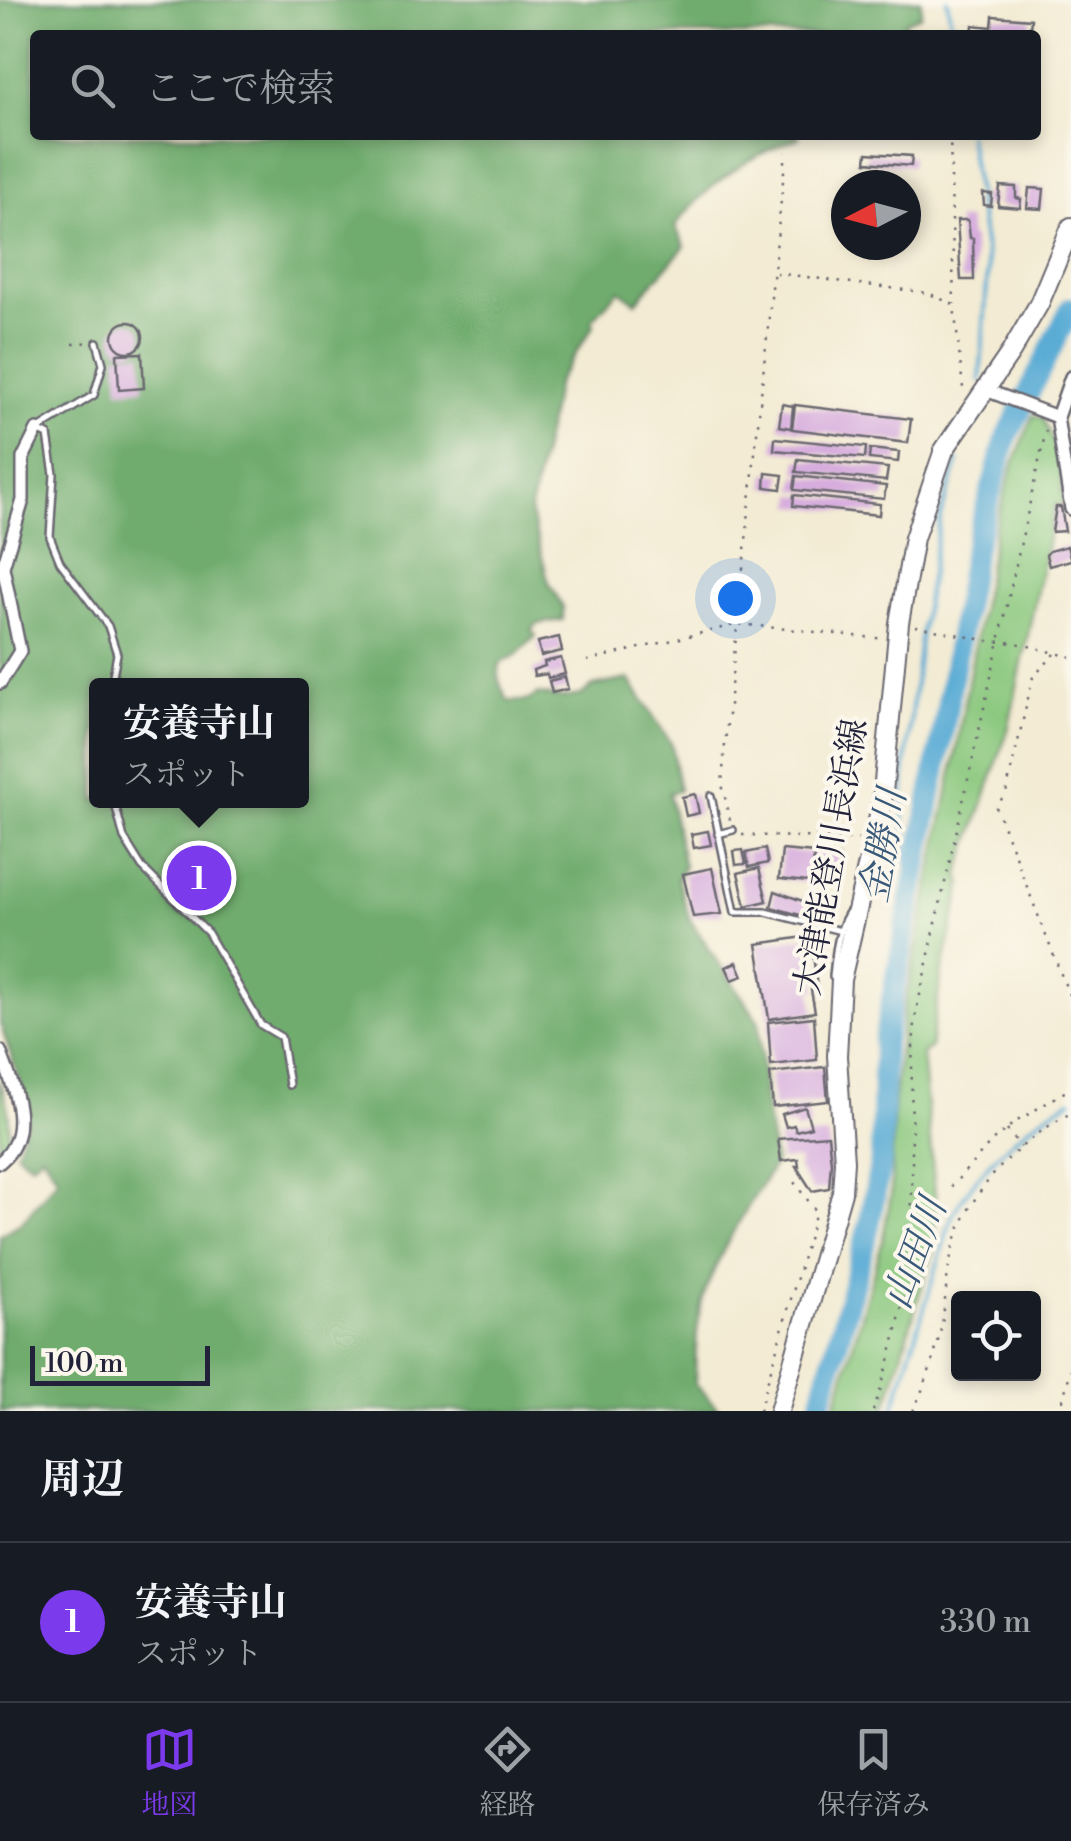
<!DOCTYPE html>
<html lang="ja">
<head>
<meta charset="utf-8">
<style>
  :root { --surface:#171b24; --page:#242831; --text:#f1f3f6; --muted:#9ea1a6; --line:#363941; --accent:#7c3aed }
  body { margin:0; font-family:"Libre Bodoni","Noto Serif JP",serif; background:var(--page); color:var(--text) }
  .controls { position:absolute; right:30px; bottom:30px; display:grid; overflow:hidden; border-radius:10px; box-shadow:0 5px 15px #0003 }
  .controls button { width:90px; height:90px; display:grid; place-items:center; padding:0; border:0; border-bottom:2px solid var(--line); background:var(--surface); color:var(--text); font:50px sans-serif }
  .compass { position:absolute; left:831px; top:170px; width:90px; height:90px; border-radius:50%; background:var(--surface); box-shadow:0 5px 15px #0003; rotate:264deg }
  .scale { position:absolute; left:30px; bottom:25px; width:180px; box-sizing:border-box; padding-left:10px; border:5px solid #22223b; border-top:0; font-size:28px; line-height:35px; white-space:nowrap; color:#22223b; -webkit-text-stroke:8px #fbf7ec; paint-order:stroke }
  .you { position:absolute; left:735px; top:598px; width:35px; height:35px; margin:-25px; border:8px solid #fff; border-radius:50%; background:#1a73e8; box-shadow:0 0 0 15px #1a73e833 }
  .badge { display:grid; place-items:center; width:65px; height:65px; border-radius:50%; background:var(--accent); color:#fff; font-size:32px; font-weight:700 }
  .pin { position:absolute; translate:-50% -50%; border:5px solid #fff; box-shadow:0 2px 10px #0006 }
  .popup { position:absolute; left:89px; top:678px; width:220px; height:130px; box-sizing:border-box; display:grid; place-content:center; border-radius:10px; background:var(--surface); filter:drop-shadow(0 2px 8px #0005); font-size:32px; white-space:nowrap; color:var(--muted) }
  .popup b { font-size:38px; color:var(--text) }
  .popup::after { content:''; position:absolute; left:50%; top:100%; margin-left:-20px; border:20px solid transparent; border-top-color:var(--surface) }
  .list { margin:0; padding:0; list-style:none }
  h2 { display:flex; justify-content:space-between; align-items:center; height:130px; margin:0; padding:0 40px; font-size:42px }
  h2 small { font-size:32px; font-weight:400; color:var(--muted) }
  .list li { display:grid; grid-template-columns:65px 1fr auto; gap:30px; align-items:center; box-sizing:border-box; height:160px; padding:0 40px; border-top:2px solid var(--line) }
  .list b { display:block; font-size:38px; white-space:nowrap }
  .list p { margin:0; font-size:32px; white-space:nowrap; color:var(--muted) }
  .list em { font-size:32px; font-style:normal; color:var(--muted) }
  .icon { flex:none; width:55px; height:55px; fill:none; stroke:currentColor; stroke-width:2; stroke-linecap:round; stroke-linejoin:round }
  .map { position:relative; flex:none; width:1071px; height:1411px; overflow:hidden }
  .search { position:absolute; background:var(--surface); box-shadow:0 5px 15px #0003; left:30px; right:30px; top:30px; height:110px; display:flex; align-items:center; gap:25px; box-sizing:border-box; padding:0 35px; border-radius:10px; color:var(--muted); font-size:38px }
  .sheet { height:290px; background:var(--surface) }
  nav { display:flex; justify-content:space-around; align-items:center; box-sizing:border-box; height:140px; border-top:2px solid var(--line); background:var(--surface); font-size:28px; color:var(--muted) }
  nav a { display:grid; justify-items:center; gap:5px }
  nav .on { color:var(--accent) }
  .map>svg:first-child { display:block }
  .green { fill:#8ac87e; stroke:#56755c; stroke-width:2.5 }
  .forest { fill:#6fac6d; stroke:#486754; stroke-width:2.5; fill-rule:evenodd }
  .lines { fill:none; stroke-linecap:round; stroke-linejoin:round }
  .stream { stroke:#5aacd5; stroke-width:4 }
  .river { stroke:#5aacd5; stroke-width:22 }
  .building { fill:#d7adde }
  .lane-casing { stroke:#6b6870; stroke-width:10 }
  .street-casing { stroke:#6b6870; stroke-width:16 }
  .primary-casing { stroke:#6b6870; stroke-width:22 }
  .path { stroke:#6b6870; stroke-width:2.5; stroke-dasharray:2.5 8; stroke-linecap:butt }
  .lane { stroke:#fff; stroke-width:5 }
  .street { stroke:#fff; stroke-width:11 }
  .primary { stroke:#fff; stroke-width:18 }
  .labels { text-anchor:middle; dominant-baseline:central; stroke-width:8; stroke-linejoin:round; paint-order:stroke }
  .street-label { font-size:35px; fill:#22223b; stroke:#fbf7ec }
  .water-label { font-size:38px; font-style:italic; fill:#385979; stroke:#fbf7ec }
</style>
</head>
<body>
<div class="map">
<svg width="1071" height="1411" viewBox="0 0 1071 1411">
  <rect width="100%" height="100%" fill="#fbf7ec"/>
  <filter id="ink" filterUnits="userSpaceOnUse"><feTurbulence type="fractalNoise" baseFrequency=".01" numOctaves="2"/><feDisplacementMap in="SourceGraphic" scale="20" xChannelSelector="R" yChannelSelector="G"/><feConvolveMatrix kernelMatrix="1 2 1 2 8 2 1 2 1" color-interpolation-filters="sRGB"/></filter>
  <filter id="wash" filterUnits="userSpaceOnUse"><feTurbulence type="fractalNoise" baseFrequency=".0048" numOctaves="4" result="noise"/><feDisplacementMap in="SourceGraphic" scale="40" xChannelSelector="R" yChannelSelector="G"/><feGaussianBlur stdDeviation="2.25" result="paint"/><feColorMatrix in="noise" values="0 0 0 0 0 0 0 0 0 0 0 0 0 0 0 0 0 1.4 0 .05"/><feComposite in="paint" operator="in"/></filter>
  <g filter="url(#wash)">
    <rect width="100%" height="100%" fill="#f3ebd3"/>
    <!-- green -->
    <g class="green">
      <path d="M1033,415L1043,418L1058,455L1064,503L1055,505L1008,730L959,874L962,886L941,977L930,1048L922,1054L936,1204L932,1253L885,1411H834L882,1242L891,1195L894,1099L903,1013L955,757L995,528L1011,471Z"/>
      <path d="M0,1080C7,1102 16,1134 0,1153Z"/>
    </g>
    <!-- forest -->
    <path class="forest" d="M0,0H921V15L906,21L900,35H35V135H799V138C752,153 705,186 675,226L685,246L636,302L619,290L592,320L594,325L557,382L530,511L549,583L563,607V620L538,624L532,630L536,636L516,655L501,663C495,678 501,687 508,701H526L539,694L562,698L581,695L593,686L629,679L672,745L679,791L669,793L684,867L677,878L690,920L759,1022L764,1095L775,1163C749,1206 720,1248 704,1296C695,1323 696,1355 695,1383L720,1411H0V1235L21,1223L58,1178L42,1154L31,1164L16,1152L26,1123L28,1107L0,1023ZM96,686H302V800H96Z"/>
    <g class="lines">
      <!-- stream -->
      <g class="stream">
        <path d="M947,0L953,35"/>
        <path d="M968,135L988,270L980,380"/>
        <path d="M911,893L903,809L905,768L921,631L941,514L958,461"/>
        <path d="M893,1411L953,1213C983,1164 1020,1128 1071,1100"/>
      </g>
      <!-- river -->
      <path class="river" d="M819,1411L869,1226L881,1159L884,1042L944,726L974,550L1006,439L1071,308"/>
    </g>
    <g id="blocks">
      <!-- building -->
      <g class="building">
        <path d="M993,16L1031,19L1030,29L1007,27L1019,30L1018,35H972L973,25L992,27Z"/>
        <path d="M867,153L912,156L911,166L866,162Z"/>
        <path d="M1000,186L1016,187V198L1021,199L1020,208L998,206Z"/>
        <path d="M1029,188L1044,189L1042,209L1027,208Z"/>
        <path d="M983,193L992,194L991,206L984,205Z"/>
        <path d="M957,220H968L970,238H973L974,280H961Z"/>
        <circle cx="128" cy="337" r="15"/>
        <path d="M142,353L144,388L119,390L117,354Z"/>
        <path d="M782,404L793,406L791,428L779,426Z"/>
        <path d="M795,405L911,419L908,443L792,429Z"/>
        <path d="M775,438L866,447L865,458L774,450Z"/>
        <path d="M870,449L899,452L898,462L869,459Z"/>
        <path d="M798,459L888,468L886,481L796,472Z"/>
        <path d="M766,473L783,475L781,489L765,487Z"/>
        <path d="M796,476L886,486L884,499L794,490Z"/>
        <path d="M794,495L880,504L879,515L793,506Z"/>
        <path d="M1056,507H1061L1065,531L1052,532Z"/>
        <path d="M1067,546L1071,560L1049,566L1046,555L1049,551Z"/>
        <path d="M559,637L562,651L541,656L538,642Z"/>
        <path d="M561,658L565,674L548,678L547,674L534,676L533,670L545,666L544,662Z"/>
        <path d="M565,677L568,689L552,693L549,681Z"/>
        <path d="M695,794L699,813L686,816L682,797Z"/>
        <path d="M708,831L711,845L694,848L691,834Z"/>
        <path d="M765,849L768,863L749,867L746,853Z"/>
        <path d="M743,850L746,864L736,865L734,851Z"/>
        <path d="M782,850L814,853L813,869L815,853L840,857L836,885L779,879Z"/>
        <path d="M712,868L722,914L693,917L683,874Z"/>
        <path d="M759,868L767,901L746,906L738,873Z"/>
        <path d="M775,891L811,904L807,917L771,907Z"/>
        <path d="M811,936L817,989L811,990L815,1012L769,1019L757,944Z"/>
        <path d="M737,962L743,976L732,980L726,967Z"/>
        <path d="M814,1017L817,1060L771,1065L768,1022Z"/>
        <path d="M825,1067L828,1101L773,1107L770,1073Z"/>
        <path d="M805,1107L811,1127L796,1131L794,1125L786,1127L782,1114Z"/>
        <path d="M828,1135L831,1162L829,1188L812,1191L796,1166H799L798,1159L781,1161L778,1139Z"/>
      </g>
    </g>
  </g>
  <g filter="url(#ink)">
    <use href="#blocks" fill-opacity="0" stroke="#6b6870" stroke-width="2.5"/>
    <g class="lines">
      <!-- lane casing -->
      <g class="lane-casing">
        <g id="lane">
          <path d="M97,342L103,364L94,395L37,430L48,435L54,474L50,537L60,562L108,626L117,654L111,686"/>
          <path d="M711,796L735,912H766L841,931"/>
          <path d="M114,800L124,838L142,867L208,933L261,1025L281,1037L289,1085"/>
          <path d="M718,834L733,830"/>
          <path d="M833,977C835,954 838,924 853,907"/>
        </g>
      </g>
      <!-- street casing -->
      <g class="street-casing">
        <g id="street">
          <path d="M986,390L1057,417L1071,509"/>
          <path d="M1057,417L1071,377"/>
          <path d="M0,683L20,651L3,567L23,500V458L37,430"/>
          <path d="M0,1051C13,1086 35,1133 0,1162"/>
        </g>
      </g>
      <!-- primary casing -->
      <g class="primary-casing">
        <path id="primary" d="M779,1411L842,1192L844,1161L837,1056L841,980L882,803L899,623L914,538L944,450L1011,352L1039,304L1071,227"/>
      </g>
      <!-- path -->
      <g class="path">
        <path d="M950,135L954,304"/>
        <path d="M776,273L928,293L954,305L963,388L967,393"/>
        <path d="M73,344L91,342"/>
        <path d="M915,626L989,641L1017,643L1071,657"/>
        <path d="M1055,654L1033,677L1006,793L996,807L1071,1000"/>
        <path d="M587,661L738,624L885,639"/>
        <path d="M730,820L722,784L725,744L786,152"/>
        <path d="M742,835L858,839"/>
        <path d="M1007,1130L1021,1147"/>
        <path d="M951,1187L992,1141L1014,1123L1071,1088"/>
        <path d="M759,1411L816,1211L790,1177"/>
        <path d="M873,1411C893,1355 906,1298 910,1239C916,1162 906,1085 917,1008L1046,430"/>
        <path d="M913,1411C926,1384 936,1353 942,1324C946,1299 946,1273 953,1248C968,1190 1020,1140 1071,1113"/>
        <path d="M1060,1411L1071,1369"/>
      </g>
      <!-- lane -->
      <use href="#lane" class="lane"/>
      <!-- street -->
      <use href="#street" class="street"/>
      <!-- primary -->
      <use href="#primary" class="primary"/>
    </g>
  </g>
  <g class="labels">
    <!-- street labels -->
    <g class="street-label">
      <text transform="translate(832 857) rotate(-80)">大津能登川長浜線</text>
    </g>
    <!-- water labels -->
    <g class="water-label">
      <text transform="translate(884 846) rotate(-80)">金勝川</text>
      <text transform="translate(916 1254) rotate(-70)">山田川</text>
    </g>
  </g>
</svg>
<div class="controls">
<button><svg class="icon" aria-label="locate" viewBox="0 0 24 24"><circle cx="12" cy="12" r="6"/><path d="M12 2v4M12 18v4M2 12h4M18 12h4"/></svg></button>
</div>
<svg class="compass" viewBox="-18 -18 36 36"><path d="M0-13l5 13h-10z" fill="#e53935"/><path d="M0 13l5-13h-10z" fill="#9ea1a6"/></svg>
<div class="scale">100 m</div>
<div class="you"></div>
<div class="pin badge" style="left:199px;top:878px">1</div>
<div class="popup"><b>安養寺山</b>スポット</div>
<div class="search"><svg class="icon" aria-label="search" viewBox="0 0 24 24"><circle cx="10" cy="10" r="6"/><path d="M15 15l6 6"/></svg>ここで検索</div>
</div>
<section class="sheet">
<h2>周辺<small></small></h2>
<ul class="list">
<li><span class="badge">1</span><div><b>安養寺山</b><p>スポット</p></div><em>330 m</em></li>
</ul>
</section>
<nav>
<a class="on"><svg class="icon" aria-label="map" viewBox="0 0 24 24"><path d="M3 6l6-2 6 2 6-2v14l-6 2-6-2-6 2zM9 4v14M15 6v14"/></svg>地図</a>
<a><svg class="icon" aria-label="directions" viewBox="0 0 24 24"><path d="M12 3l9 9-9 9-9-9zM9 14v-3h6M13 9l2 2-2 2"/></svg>経路</a>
<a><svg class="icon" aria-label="saved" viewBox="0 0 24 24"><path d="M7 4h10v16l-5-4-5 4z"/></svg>保存済み</a>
</nav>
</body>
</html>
